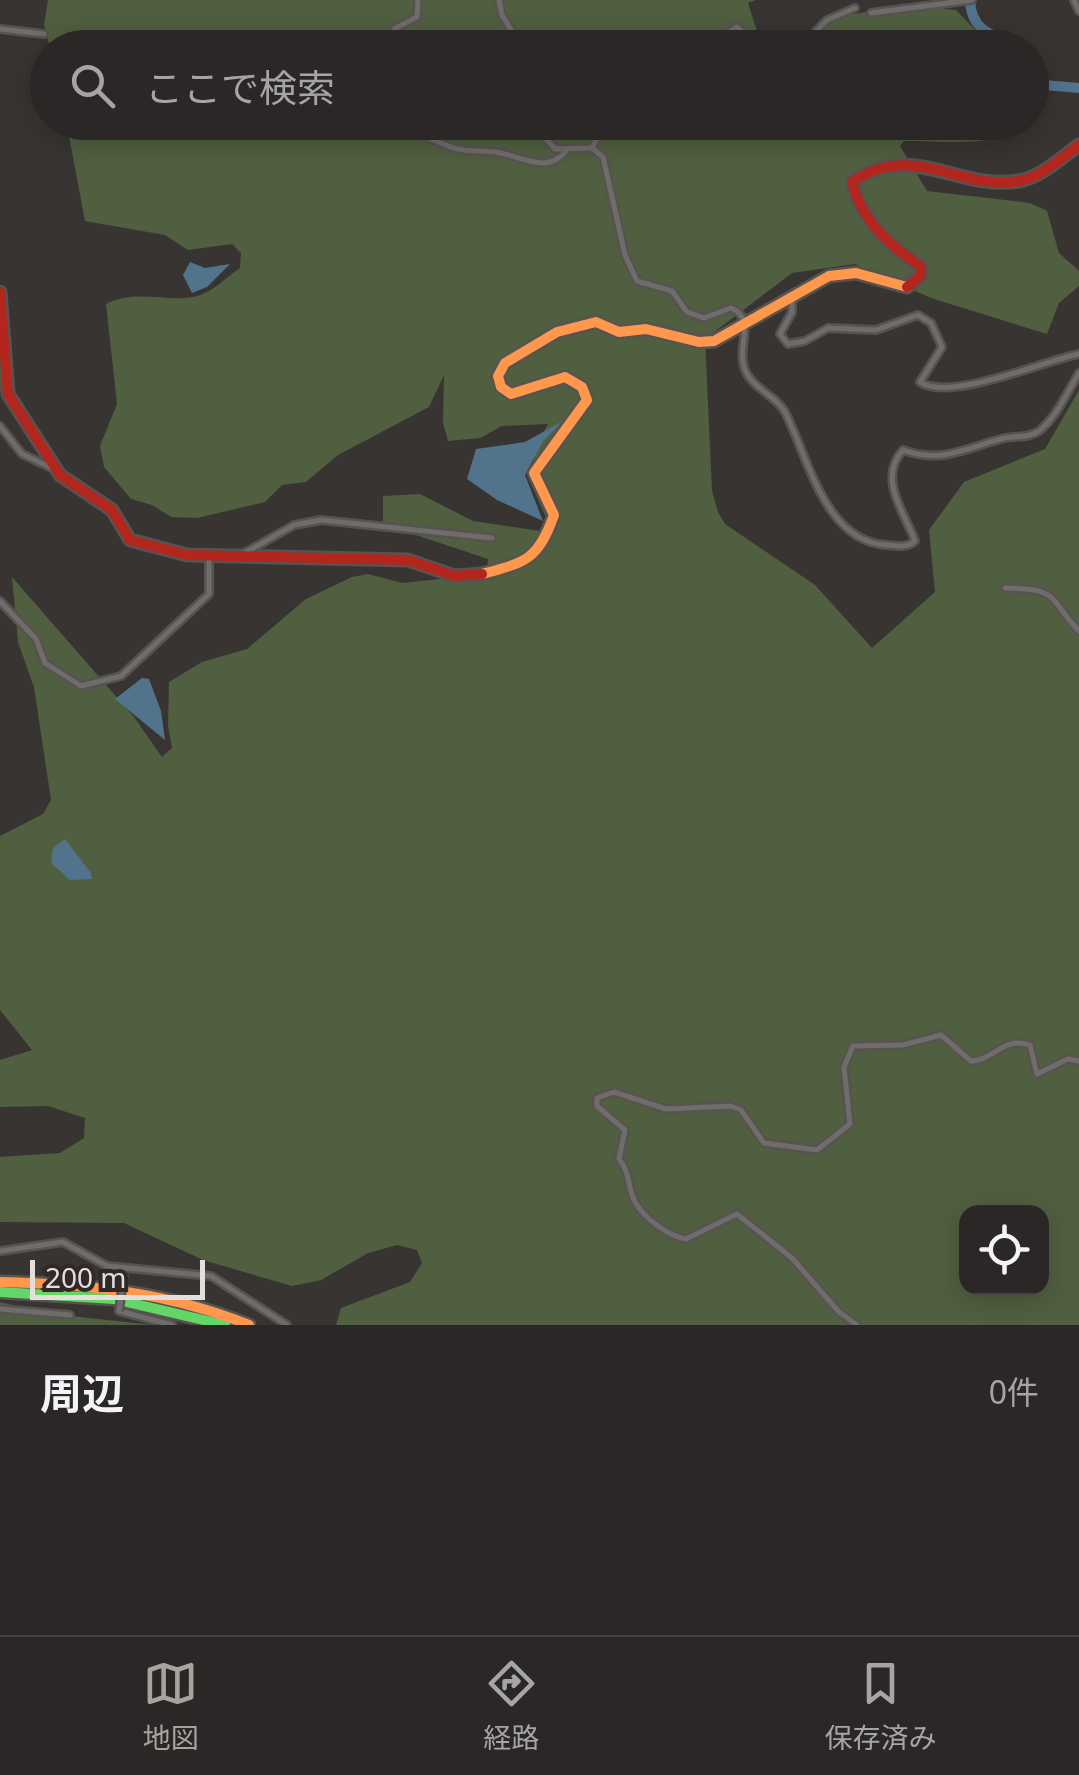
<!DOCTYPE html>
<html lang="ja">
<head>
<meta charset="utf-8">
<style>
  :root { --surface:#2a2726; --page:#322f2e; --text:#f1f3f6; --muted:#a5a5a7; --line:#464443; --accent:#a8a3a1 }
  body { margin:0; font-family:"Noto Sans","Noto Sans JP",sans-serif; background:var(--page); color:var(--text) }
  .controls { position:absolute; right:30px; bottom:30px; display:grid; overflow:hidden; border-radius:20px; box-shadow:0 5px 25px #0003 }
  .controls button { width:90px; height:90px; display:grid; place-items:center; padding:0; border:0; border-bottom:2px solid var(--line); background:var(--surface); color:var(--text); font:50px sans-serif }
  .scale { position:absolute; left:30px; bottom:25px; width:175px; box-sizing:border-box; padding-left:10px; border:5px solid #e4dfdd; border-top:0; font-size:28px; line-height:35px; white-space:nowrap; color:#e4dfdd; -webkit-text-stroke:8px #302926; paint-order:stroke }
  .list { margin:0; padding:0; list-style:none }
  h2 { display:flex; justify-content:space-between; align-items:center; height:130px; margin:0; padding:0 40px; font-size:42px }
  h2 small { font-size:32px; font-weight:400; color:var(--muted) }
  .icon { flex:none; width:55px; height:55px; fill:none; stroke:currentColor; stroke-width:2; stroke-linecap:round; stroke-linejoin:round }
  .map { position:relative; flex:none; width:1079px; height:1325px; overflow:hidden }
  .search { position:absolute; background:var(--surface); box-shadow:0 5px 25px #0003; left:30px; right:30px; top:30px; height:110px; display:flex; align-items:center; gap:25px; box-sizing:border-box; padding:0 35px; border-radius:55px; color:var(--muted); font-size:38px }
  .sheet { height:310px; background:var(--surface) }
  nav { display:flex; justify-content:space-around; align-items:center; box-sizing:border-box; height:140px; border-top:2px solid var(--line); background:var(--surface); font-size:28px; color:var(--muted) }
  nav a { display:grid; justify-items:center; gap:5px }
  nav .on { color:var(--accent) }
  .map>svg:first-child { display:block }
  .forest { fill:#505f40; fill-rule:evenodd }
  .water { fill:#52738c }
  .lines { fill:none; stroke-linecap:round; stroke-linejoin:round }
  .river { stroke:#52738c; stroke-width:10 }
  .street-casing { stroke:#575351; stroke-width:10 }
  .fast-casing { stroke:#575351; stroke-width:15 }
  .slow-casing { stroke:#575351; stroke-width:15 }
  .jam-casing { stroke:#575351; stroke-width:15 }
  .street { stroke:#6f6d6b; stroke-width:5 }
  .fast { stroke:#63d668; stroke-width:10 }
  .slow { stroke:#ff974d; stroke-width:10 }
  .jam { stroke:#b3261e; stroke-width:10 }
  .street-bridge-casing { stroke:#575351; stroke-width:10; stroke-linecap:butt }
  .street-bridge { stroke:#6f6d6b; stroke-width:5 }
</style>
</head>
<body>
<div class="map">
<svg width="1079" height="1325" viewBox="0 0 1079 1325">
  <rect width="100%" height="100%" fill="#383432"/>
  <!-- forest -->
  <g class="forest">
    <path d="M48,0H756L748,3L762,47L50,48L44,25Z"/>
    <path d="M907,5L956,10L982,37L986,47L794,48L825,19Z"/>
    <path d="M74,123H1019L1021,127C995,149 936,140 904,141L900,146L927,191L1030,203L1047,211L1059,253L1079,271V286L1059,303L1047,334L931,298L855,264L792,273L705,339L712,491L718,512L725,524L815,585L872,648L935,592L929,530L964,482L1045,449L1079,390V1325H336L341,1308L410,1282L422,1263L417,1250L397,1245L368,1253L321,1280L292,1286L203,1260L124,1223L0,1222V1157L60,1153L84,1138L85,1118L48,1106L0,1107V1060L32,1050L0,1010V836L43,814L51,800L34,687L18,642L12,577L134,717L162,757L172,748L168,726L169,682L202,662L247,649L306,599L352,577L368,574L402,583L487,574L488,559L383,524V496L420,494L473,521L554,533C530,485 521,474 548,424L502,426L480,438L448,441L443,423L444,375L429,407L338,455L306,482L282,485L265,502L197,518L171,517L152,505L131,499L104,467L100,446L117,404L106,304C136,289 162,302 193,297C211,294 225,278 240,268L241,253L232,244L188,250L165,235L85,221L69,136ZM966,1212H1042V1288H966Z"/>
    <path d="M0,1302L43,1313L154,1325H0Z"/>
  </g>
  <!-- water -->
  <g class="water">
    <path d="M190,262L205,268L230,264L207,287L192,293L183,275Z"/>
    <path d="M563,421L543,441L525,475L543,521L497,500L467,479L476,449L525,442Z"/>
    <path d="M142,678L149,679L161,711L165,740L115,699Z"/>
    <path d="M65,839L91,873L92,879L70,880L51,863L53,848Z"/>
  </g>
  <g class="lines">
    <!-- river -->
    <g class="river">
      <path d="M970,0C971,28 989,37 1015,41L1020,48"/>
      <path d="M1032,65L1044,85L1079,88"/>
    </g>
    <!-- street casing -->
    <g class="street-casing">
      <g id="street">
        <path d="M499,0L502,15L522,48"/>
        <path d="M1074,0L1079,11"/>
        <path d="M871,13L972,0"/>
        <path d="M0,29L44,34"/>
        <path d="M192,48L205,38L217,48"/>
        <path d="M319,48H338"/>
        <path d="M386,48L394,29L417,17L418,0"/>
        <path d="M726,48L725,35L737,27L758,48"/>
        <path d="M800,48L827,20L855,8"/>
        <path d="M381,122C409,127 428,139 454,148C469,153 486,149 501,153C524,158 547,174 566,151"/>
        <path d="M531,122L555,149L592,148L603,157L625,255L637,281L672,291L687,312L704,318L731,308C759,320 733,349 747,374C756,390 776,396 785,412C808,456 824,542 887,545C898,546 907,548 915,541C905,513 877,479 903,450C941,464 966,448 1001,439C1014,435 1028,439 1039,431C1056,418 1068,391 1079,373"/>
        <path d="M592,148L606,122"/>
        <path d="M792,295V312L780,334L788,344L805,341L828,328L876,330L918,315L931,323L942,347L920,382C950,402 1043,361 1079,354"/>
        <path d="M0,426L22,454L54,469"/>
        <path d="M241,555L294,525L321,520L492,538"/>
        <path d="M1005,588C1062,589 1047,598 1079,631"/>
        <path d="M0,601L36,639L45,663L81,686L121,676L209,594V555"/>
        <path d="M0,1251L63,1242L107,1266L211,1276L287,1325"/>
        <path d="M0,1309L70,1315"/>
        <path d="M119,1311L172,1325"/>
        <path d="M857,1325L839,1312L792,1258L737,1214L686,1239C668,1236 645,1219 635,1202C627,1187 631,1174 619,1159L625,1130L597,1106V1098L614,1092L666,1109L731,1106L741,1110L764,1143L817,1150L850,1124L844,1067L853,1046L903,1045L941,1035L971,1061C994,1060 1004,1036 1030,1045L1037,1074L1068,1059L1079,1061"/>
      </g>
    </g>
    <!-- fast casing -->
    <g class="fast-casing">
      <path id="fast" d="M0,1292L114,1299L225,1325"/>
    </g>
    <!-- slow casing -->
    <g class="slow-casing">
      <g id="slow">
        <path d="M482,574C526,562 538,560 554,515L534,473L587,400L582,387L565,377L511,394L501,387L498,376L505,363L557,332L596,322L619,332L646,329L699,342L714,341L829,276L856,273L907,287"/>
        <path d="M0,1282C86,1284 168,1292 249,1325"/>
      </g>
    </g>
    <!-- jam casing -->
    <g class="jam-casing">
      <g id="jam">
        <path d="M907,287L921,275L920,266C888,244 862,221 852,182C912,140 957,191 1019,181C1041,177 1061,158 1079,145"/>
        <path d="M0,292L8,394L60,475L112,510L130,540L187,555L408,560L455,576L482,574"/>
      </g>
    </g>
    <!-- street -->
    <use href="#street" class="street"/>
    <!-- fast -->
    <use href="#fast" class="fast"/>
    <!-- slow -->
    <use href="#slow" class="slow"/>
    <!-- jam -->
    <use href="#jam" class="jam"/>
    <!-- street-bridge casing -->
    <g class="street-bridge-casing">
      <path id="street-bridge" d="M119,1311L124,1274"/>
    </g>
    <!-- street-bridge -->
    <use href="#street-bridge" class="street-bridge"/>
  </g>
</svg>
<div class="controls">
<button><svg class="icon" aria-label="locate" viewBox="0 0 24 24"><circle cx="12" cy="12" r="6"/><path d="M12 2v4M12 18v4M2 12h4M18 12h4"/></svg></button>
</div>
<div class="scale">200 m</div>
<div class="search"><svg class="icon" aria-label="search" viewBox="0 0 24 24"><circle cx="10" cy="10" r="6"/><path d="M15 15l6 6"/></svg>ここで検索</div>
</div>
<section class="sheet">
<h2>周辺<small>0件</small></h2>
<ul class="list">
</ul>
</section>
<nav>
<a class="on"><svg class="icon" aria-label="map" viewBox="0 0 24 24"><path d="M3 6l6-2 6 2 6-2v14l-6 2-6-2-6 2zM9 4v14M15 6v14"/></svg>地図</a>
<a><svg class="icon" aria-label="directions" viewBox="0 0 24 24"><path d="M12 3l9 9-9 9-9-9zM9 14v-3h6M13 9l2 2-2 2"/></svg>経路</a>
<a><svg class="icon" aria-label="saved" viewBox="0 0 24 24"><path d="M7 4h10v16l-5-4-5 4z"/></svg>保存済み</a>
</nav>
</body>
</html>
